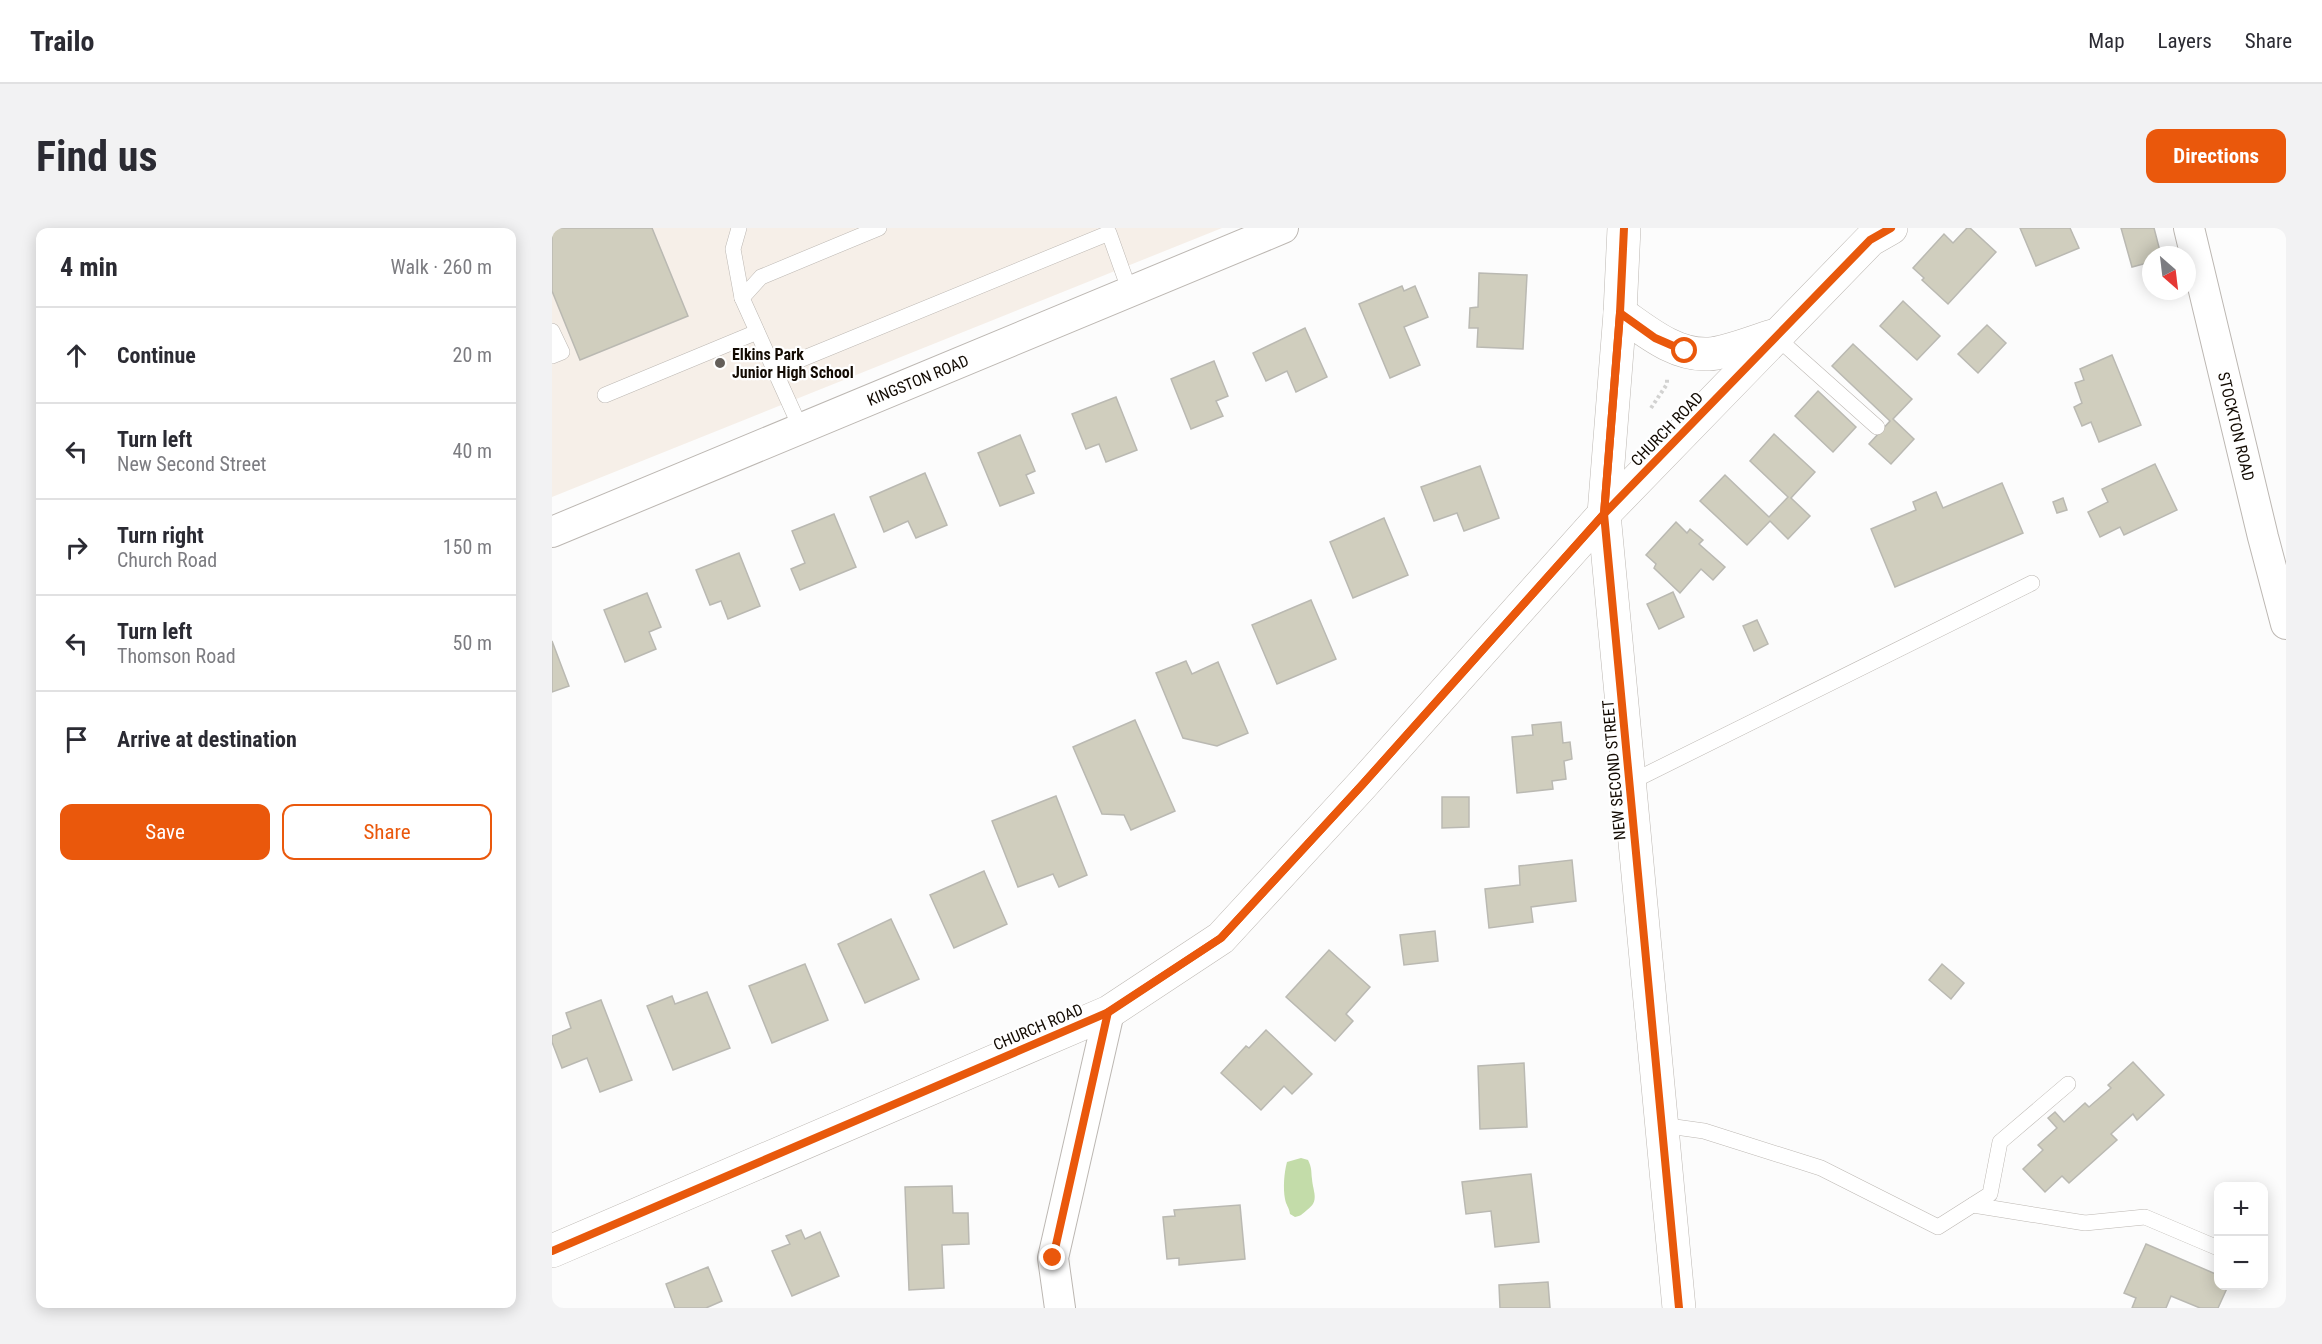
<!DOCTYPE html>
<html lang="en">
<head>
<meta charset="utf-8">
<style>
  :root { --surface:#fff; --page:#f2f2f3; --text:#2b2b33; --muted:#7c7c81; --line:#e1e1e2; --accent:#ea580c }
  body { margin:0; font-family:"Roboto Condensed",sans-serif; background:var(--page); color:var(--text) }
  .controls { position:absolute; right:18px; bottom:18px; display:grid; overflow:hidden; border-radius:12px; box-shadow:0 3px 15px #0003 }
  .controls button { width:54px; height:54px; display:grid; place-items:center; padding:0; border:0; border-bottom:2px solid var(--line); background:var(--surface); color:var(--text); font:30px sans-serif }
  .compass { position:absolute; left:1590px; top:18px; width:54px; height:54px; border-radius:50%; background:var(--surface); box-shadow:0 3px 15px #0003; rotate:152deg }
  .stop { position:absolute; width:18px; height:18px; margin:-14px; border:4px solid #ea580c; border-radius:50%; background:#fff }
  .stop.end { background:#ea580c; border-color:#fff; box-shadow:0 2px 6px #0008 }
  .list { margin:0; padding:0; list-style:none }
  h2 { display:flex; justify-content:space-between; align-items:center; height:78px; margin:0; padding:0 24px; font-size:26px }
  h2 small { font-size:20px; font-weight:400; color:var(--muted) }
  .list li { display:grid; grid-template-columns:39px 1fr auto; gap:18px; align-items:center; box-sizing:border-box; height:96px; padding:0 24px; border-top:2px solid var(--line) }
  .list b { display:block; font-size:22px; white-space:nowrap }
  .list p { margin:0; font-size:20px; white-space:nowrap; color:var(--muted) }
  .list em { font-size:20px; font-style:normal; color:var(--muted) }
  .actions { display:flex; gap:12px; padding:18px 24px }
  .actions a { flex:1; padding:14px 0; border:2px solid var(--accent); border-radius:12px; text-align:center; font-size:21px; color:var(--accent) }
  .actions .main { background:var(--accent); color:#fff }
  .icon { flex:none; width:33px; height:33px; fill:none; stroke:currentColor; stroke-width:2; stroke-linecap:round; stroke-linejoin:round }
  .map { position:relative; flex:none; width:1734px; height:1080px; overflow:hidden; border-radius:12px }
  header { display:flex; align-items:center; gap:36px; box-sizing:border-box; height:84px; padding:0 30px; background:var(--surface); border-bottom:2px solid var(--line) }
  header strong { font-size:28px }
  nav { display:flex; gap:33px; margin-inline-start:auto; font-size:21px }
  .intro { display:flex; align-items:center; justify-content:space-between; box-sizing:border-box; height:144px; padding:0 36px }
  h1 { margin:0; font-size:42px }
  .button { padding:15px 27px; border-radius:12px; background:var(--accent); color:#fff; font-size:21px; font-weight:700 }
  main { display:flex; gap:36px; padding:0 36px }
  aside { flex:1; background:var(--surface); border-radius:12px; box-shadow:0 3px 15px #0003 }
  .map>svg:first-child { display:block }
  .built { fill:#f6efe8 }
  .water { fill:#c3dca9 }
  .building { fill:#d0cebe; stroke:#bab9b2; stroke-width:1.5 }
  .lines { fill:none; stroke-linecap:round; stroke-linejoin:round }
  .lane-casing { stroke:#bcb7b2; stroke-width:16 }
  .street-casing { stroke:#bcb7b2; stroke-width:32 }
  .secondary-casing { stroke:#bcb7b2; stroke-width:34 }
  .path { stroke:#d2d2d1; stroke-width:4; stroke-dasharray:3 3; stroke-linecap:butt }
  .lane { stroke:#fff; stroke-width:15 }
  .street { stroke:#fff; stroke-width:30 }
  .secondary { stroke:#fff; stroke-width:33 }
  .cycleway-casing { stroke:#fff; stroke-width:11 }
  .cycleway { stroke:#e8590c; stroke-width:8 }
  .route { stroke:#ea580c; stroke-width:8 }
  .poi-dot { fill:#645f5a; stroke:#fff; stroke-width:2 }
  .labels { text-anchor:middle; dominant-baseline:central; stroke-width:4.5; stroke-linejoin:round; paint-order:stroke }
  .poi-label { font-size:16px; font-weight:bold; fill:#120a02; stroke:#fff; text-anchor:start }
  .street-label { font-size:16px; fill:#120a02; stroke:#fff }
</style>
</head>
<body>
<header>
<strong>Trailo</strong>
<nav><a>Map</a><a>Layers</a><a>Share</a></nav>
</header>
<div class="intro"><h1>Find us</h1><a class="button">Directions</a></div>
<main>
<aside>
<h2>4 min<small>Walk · 260 m</small></h2>
<ul class="list">
<li><svg class="icon" aria-label="ahead" viewBox="0 0 24 24"><path d="M12 20V5M6 11l6-6 6 6"/></svg><div><b>Continue</b></div><em>20 m</em></li>
<li><svg class="icon" aria-label="left" viewBox="0 0 24 24"><path d="M17 20v-9H6M10 6l-5 5 5 5"/></svg><div><b>Turn left</b><p>New Second Street</p></div><em>40 m</em></li>
<li><svg class="icon" aria-label="right" viewBox="0 0 24 24"><path d="M7 20v-9h11M14 6l5 5-5 5"/></svg><div><b>Turn right</b><p>Church Road</p></div><em>150 m</em></li>
<li><svg class="icon" aria-label="left" viewBox="0 0 24 24"><path d="M17 20v-9H6M10 6l-5 5 5 5"/></svg><div><b>Turn left</b><p>Thomson Road</p></div><em>50 m</em></li>
<li><svg class="icon" aria-label="arrive" viewBox="0 0 24 24"><path d="M6 21V4h12l-3 4 3 4H6"/></svg><div><b>Arrive at destination</b></div></li>
</ul>
<div class="actions"><a class="main">Save</a><a>Share</a></div>
</aside>
<div class="map">
<svg width="1734" height="1080" viewBox="0 0 1734 1080">
  <rect width="100%" height="100%" fill="#fcfcfc"/>
  <!-- built -->
  <path class="built" d="M0,0H670L0,269Z"/>
  <!-- water -->
  <path class="water" d="M749,930L756,932C760,940 759,943 760,951C761,964 768,973 755,982C750,986 749,988 743,989L738,986C737,979 734,977 733,971C731,960 732,945 735,934Z"/>
  <!-- building -->
  <g class="building">
    <path d="M0,0H100L136,88L28,132L0,63Z"/>
    <path d="M1415,0H1418L1444,24L1396,76L1370,52L1372,50L1361,40L1392,6L1401,15Z"/>
    <path d="M1468,0H1518L1527,20L1484,38Z"/>
    <path d="M1569,0H1602L1609,27H1599V34L1580,39Z"/>
    <path d="M927,45L975,47L971,121L925,119L926,100H917L918,80L926,79Z"/>
    <path d="M850,58L852,63L863,58L876,89L852,99L868,137L838,150L807,76Z"/>
    <path d="M1351,73L1388,108L1365,132L1328,98Z"/>
    <path d="M1435,97L1454,115L1426,145L1406,126Z"/>
    <path d="M753,100L775,149L744,164L735,143L714,153L701,125Z"/>
    <path d="M1301,116L1360,171L1341,191L1362,211L1339,236L1317,216L1338,193L1280,138Z"/>
    <path d="M1560,127L1589,197L1547,214L1539,194L1530,198L1522,179L1530,175L1523,155L1532,152L1528,141Z"/>
    <path d="M662,133L676,168L664,173L671,188L639,201L619,151Z"/>
    <path d="M1266,163L1304,199L1281,224L1243,188Z"/>
    <path d="M564,169L585,222L554,234L547,216L534,221L520,186Z"/>
    <path d="M1222,206L1263,244L1239,270L1258,288L1236,311L1218,293L1195,317L1148,273L1173,247L1217,289L1236,269L1198,233Z"/>
    <path d="M468,207L483,243L474,247L482,265L448,278L426,225Z"/>
    <path d="M1603,236L1625,282L1572,307L1568,299L1548,309L1536,284L1556,274L1550,261Z"/>
    <path d="M928,238L947,290L912,303L905,285L882,293L869,259Z"/>
    <path d="M373,245L395,297L364,310L356,293L332,304L318,269Z"/>
    <path d="M1450,255L1471,305L1343,359L1319,301L1364,282L1361,274L1384,264L1391,280Z"/>
    <path d="M1511,270L1515,282L1505,285L1501,274Z"/>
    <path d="M282,286L304,339L248,362L239,341L253,335L240,303Z"/>
    <path d="M832,290L856,347L801,370L778,314Z"/>
    <path d="M1124,294L1135,305L1138,301L1151,312L1147,316L1173,339L1161,352L1149,341L1128,365L1102,340L1104,336L1094,327Z"/>
    <path d="M187,325L208,378L176,391L169,373L158,377L144,342Z"/>
    <path d="M1121,364L1132,389L1107,401L1095,376Z"/>
    <path d="M95,365L109,399L97,404L104,421L73,434L52,382Z"/>
    <path d="M759,372L784,431L725,456L700,397Z"/>
    <path d="M1205,392L1216,416L1202,423L1191,398Z"/>
    <path d="M0,413L17,458L0,464Z"/>
    <path d="M634,433L640,446L666,434L696,505L665,518L631,510L604,445Z"/>
    <path d="M583,492L623,583L579,602L572,587L550,586L521,519Z"/>
    <path d="M1009,494L1011,515L1018,514L1020,531L1012,533L1014,551L1000,553L1001,561L965,565L960,509L981,507L980,497Z"/>
    <path d="M504,568L535,647L507,659L501,646L466,659L440,593Z"/>
    <path d="M890,569H917V599L890,600Z"/>
    <path d="M1020,632L1024,673L979,679L981,694L937,700L933,661L968,657L967,638Z"/>
    <path d="M432,643L455,696L402,720L378,667Z"/>
    <path d="M339,691L367,751L313,775L286,716Z"/>
    <path d="M883,703L886,733L852,737L848,707Z"/>
    <path d="M777,722L818,759L794,786L801,793L783,813L734,769Z"/>
    <path d="M253,736L276,792L220,815L197,758Z"/>
    <path d="M1390,736L1412,755L1399,771L1377,752Z"/>
    <path d="M155,764L178,820L121,842L95,778L120,768L123,776Z"/>
    <path d="M49,772L80,852L48,864L35,830L10,840L0,814V808L19,800L14,785Z"/>
    <path d="M714,802L760,846L740,866L732,858L709,882L669,845L694,818L697,820Z"/>
    <path d="M1581,834L1612,867L1585,892L1581,886L1559,906L1565,912L1517,955L1510,948L1493,964L1471,941L1491,922L1486,917L1505,900L1496,890L1503,884L1512,894L1533,875L1537,879L1559,860L1556,857Z"/>
    <path d="M972,835L975,899L928,901L926,838Z"/>
    <path d="M979,946L987,1014L943,1019L939,983L914,986L910,954Z"/>
    <path d="M400,958L401,985H416L417,1016L390,1017L392,1060L357,1062L353,959Z"/>
    <path d="M688,977L693,1031L627,1037V1030L615,1031L611,989L623,988L622,982Z"/>
    <path d="M249,1002L253,1011L268,1004L287,1048L240,1068L220,1023L238,1016L234,1008Z"/>
    <path d="M1594,1016L1666,1047V1058H1676L1666,1080H1648L1619,1068L1614,1080H1580L1584,1070L1572,1065Z"/>
    <path d="M156,1039L170,1073L154,1080H123L114,1056Z"/>
    <path d="M996,1054L998,1080H948L947,1057Z"/>
  </g>
  <g class="lines">
    <!-- lane casing -->
    <g class="lane-casing">
      <g id="lane">
        <path d="M187,0L181,21L190,70"/>
        <path d="M0,103L10,124L0,128"/>
        <path d="M1223,108L1325,199"/>
        <path d="M223,142L557,5L578,64"/>
        <path d="M53,167L205,104"/>
        <path d="M249,201L190,70L209,49L327,0"/>
        <path d="M1077,555L1480,355"/>
        <path d="M1109,897L1152,903L1269,940L1386,999L1438,966L1448,914L1516,856"/>
        <path d="M1421,977L1533,995L1593,989L1666,1020"/>
      </g>
    </g>
    <!-- street casing -->
    <g class="street-casing">
      <g id="street">
        <path id="s1" d="M1637,0L1711,309L1734,396"/>
        <path id="s2" d="M0,304L731,0"/>
        <path d="M508,1080L501,1030L557,784"/>
      </g>
    </g>
    <!-- secondary casing -->
    <g class="secondary-casing">
      <g id="secondary">
        <path d="M1072,0L1068,85L1052,286L1127,1080"/>
        <path d="M1068,85C1094,103 1123,128 1157,126C1175,125 1203,113 1221,108"/>
        <path d="M0,1023L557,784L669,710L810,557L1052,286L1318,12L1339,0"/>
      </g>
    </g>
    <!-- path -->
    <path class="path" d="M1099,180L1115,156V150"/>
    <!-- lane -->
    <use href="#lane" class="lane"/>
    <!-- street -->
    <use href="#street" class="street"/>
    <!-- secondary -->
    <use href="#secondary" class="secondary"/>
    <!-- cycleway casing -->
    <g class="cycleway-casing">
      <g id="cycleway">
        <path d="M1072,0L1068,85L1052,286L1127,1080"/>
        <path d="M0,1023L557,784L669,710L810,557L1052,286L1318,12L1339,0"/>
      </g>
    </g>
    <!-- cycleway -->
    <use href="#cycleway" class="cycleway"/>
  </g>
  <g class="lines">
    <!-- route -->
    <path class="route" d="M501,1030L556,784L669,710L810,557L1052,286L1068,85L1103,110L1133,123"/>
  </g>
  <!-- markers -->
  <circle class="poi-dot" cx="168" cy="135" r="6"/>
  <g class="labels">
    <!-- poi labels -->
    <g class="poi-label">
      <text x="180" y="126">Elkins Park<tspan x="180" dy="18">Junior High School</tspan></text>
    </g>
    <!-- street labels -->
    <g class="street-label">
      <text stroke="none"><textPath href="#s2" startOffset="396">KINGSTON ROAD</textPath></text>
      <text stroke="none"><textPath href="#s1" startOffset="204">STOCKTON ROAD</textPath></text>
      <text transform="translate(1115 201) rotate(-46)">CHURCH ROAD</text>
      <text transform="translate(1062 542) rotate(-95)">NEW SECOND STREET</text>
      <text transform="translate(486 799) rotate(-23)">CHURCH ROAD</text>
    </g>
  </g>
</svg>
<div class="controls">
<button>+</button>
<button>−</button>
</div>
<svg class="compass" viewBox="-18 -18 36 36"><path d="M0-13l5 13h-10z" fill="#e53935"/><path d="M0 13l5-13h-10z" fill="#7c7c81"/></svg>
<div class="stop" style="left:1133px;top:123px"></div>
<div class="stop end" style="left:501px;top:1030px"></div>
</div>
</main>
</body>
</html>
